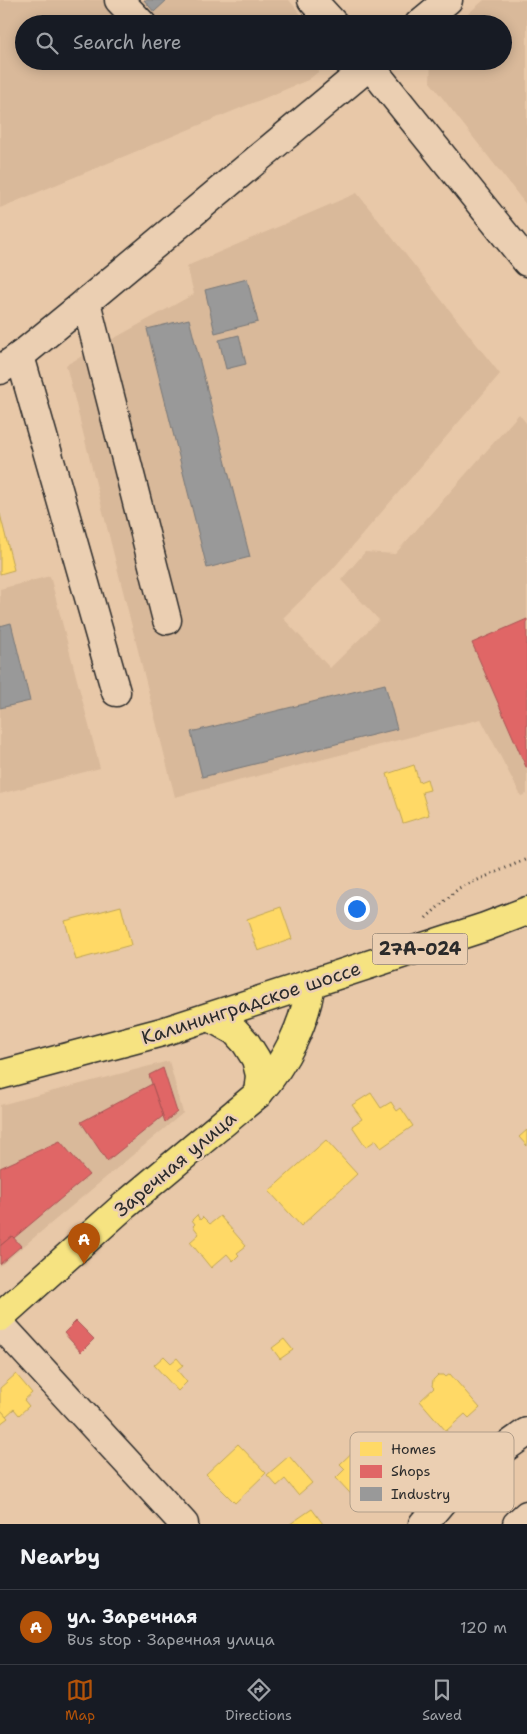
<!DOCTYPE html>
<html lang="en">
<head>
<meta charset="utf-8">
<style>
  :root { --surface:#171b24; --page:#20242c; --text:#f1f3f6; --muted:#9ea1a6; --line:#363941; --accent:#b45309 }
  body { margin:0; font-family:"Shantell Sans",sans-serif; background:var(--page); color:var(--text) }
  .you { position:absolute; left:356px; top:908px; width:18px; height:18px; margin:-12px; border:4px solid #fff; border-radius:50%; background:#1a73e8; box-shadow:0 0 0 8px #1a73e833 }
  .badge { display:grid; place-items:center; width:32px; height:32px; border-radius:50%; background:var(--accent); color:#fff; font-size:16px; font-weight:700 }
  .pin { position:absolute; translate:-50% -41px; filter:drop-shadow(0 1px 2px #0008) }
  .pin::after { content:''; position:absolute; top:26px; width:18px; height:15px; background:inherit; clip-path:polygon(0 0,100% 0,50% 100%) }
  .list { margin:0; padding:0; list-style:none }
  h2 { display:flex; justify-content:space-between; align-items:center; height:65px; margin:0; padding:0 20px; font-size:21px }
  h2 small { font-size:16px; font-weight:400; color:var(--muted) }
  .list li { display:grid; grid-template-columns:32px 1fr auto; gap:15px; align-items:center; box-sizing:border-box; height:75px; padding:0 20px; border-top:1px solid var(--line) }
  .list b { display:block; font-size:19px; white-space:nowrap }
  .list p { margin:0; font-size:16px; white-space:nowrap; color:var(--muted) }
  .list em { font-size:16px; font-style:normal; color:var(--muted) }
  .icon { flex:none; width:28px; height:28px; fill:none; stroke:currentColor; stroke-width:2; stroke-linecap:round; stroke-linejoin:round }
  .map { position:relative; flex:none; width:527px; height:1524px; overflow:hidden }
  .search { position:absolute; background:var(--surface); box-shadow:0 2px 12px #0003; left:15px; right:15px; top:15px; height:55px; display:flex; align-items:center; gap:12px; box-sizing:border-box; padding:0 18px; border-radius:28px; color:var(--muted); font-size:19px }
  .sheet { height:140px; background:var(--surface) }
  nav { display:flex; justify-content:space-around; align-items:center; box-sizing:border-box; height:70px; border-top:1px solid var(--line); background:var(--surface); font-size:14px; color:var(--muted) }
  nav a { display:grid; justify-items:center; gap:2px }
  nav .on { color:var(--accent) }
  .map>svg:first-child { display:block }
  .built { fill:#d9b99a }
  .homes { fill:#ffd966; stroke:#bfa554 }
  .shops { fill:#e06666; stroke:#aa5454 }
  .industry { fill:#999; stroke:#787878 }
  .lines { fill:none; stroke-linecap:round; stroke-linejoin:round }
  .minor-casing { stroke:#2b2b2b; stroke-width:31 }
  .major-casing { stroke:#2b2b2b; stroke-width:31 }
  .path { stroke:#2b2b2b; stroke-width:3; stroke-dasharray:1 4; stroke-linecap:butt }
  .minor { stroke:#ebcfb2; stroke-width:28 }
  .major { stroke:#f6e381; stroke-width:28 }
  .labels { text-anchor:middle; dominant-baseline:central; stroke-width:5; stroke-linejoin:round; paint-order:stroke }
  .shield { fill:#ebcfb2; stroke:#655c54; stroke-width:1 }
  .shield-label { font-size:18px; font-weight:bold; fill:#2b2b2b }
  .street-label { font-size:19px; fill:#2b2b2b; stroke:#ebcfb2 }
  .key { fill:#ebcfb2; stroke:#b19e8a; stroke-width:1 }
  .key-label { font-size:14px; fill:#2b2b2b }
</style>
</head>
<body>
<div class="map">
<svg width="527" height="1524" viewBox="0 0 527 1524">
  <rect width="100%" height="100%" fill="#e8c8a8"/>
  <filter id="ink" filterUnits="userSpaceOnUse"><feTurbulence type="fractalNoise" baseFrequency=".02" numOctaves="2"/><feDisplacementMap in="SourceGraphic" scale="10" xChannelSelector="R" yChannelSelector="G"/><feConvolveMatrix kernelMatrix="1 2 1 2 8 2 1 2 1" color-interpolation-filters="sRGB"/></filter>
  <g filter="url(#ink)">
    <!-- built -->
    <g class="built">
      <path d="M0,0H289L309,24H24V61H332L308,80L0,208Z"/>
      <path d="M484,0H527V206L430,82L431,61H503V24H456Z"/>
      <path d="M357,193L500,374L332,570L283,618L330,668L379,620L341,580L365,552L395,554L519,414L527,424V794L521,796L481,719L175,797L66,365L194,294L187,266Z"/>
      <path d="M50,576L100,768L0,794V589Z"/>
      <path d="M169,1061L183,1113L0,1266V1105Z"/>
    </g>
    <!-- homes -->
    <g class="homes">
      <path d="M0,514L14,570L0,574Z"/>
      <path d="M414,765L419,782L427,779L430,790L422,792L429,815L403,823L387,774Z"/>
      <path d="M121,906L131,945L76,960L65,921Z"/>
      <path d="M281,907L292,939L258,951L247,919Z"/>
      <path d="M371,1093L381,1108L391,1102L397,1111L401,1108L413,1126L381,1148L376,1140L366,1147L352,1126L362,1119L352,1105Z"/>
      <path d="M527,1130V1146L519,1137Z"/>
      <path d="M326,1140L357,1174L301,1226L269,1191Z"/>
      <path d="M197,1215L200,1220L203,1217L210,1224L220,1216L246,1246L237,1253L239,1255L233,1261L227,1254L211,1268L190,1242L199,1234L193,1226L195,1224L192,1220Z"/>
      <path d="M284,1339L293,1350L280,1359L272,1348Z"/>
      <path d="M164,1356L171,1363L177,1358L183,1365L177,1370L187,1382L178,1391L154,1365Z"/>
      <path d="M16,1374L32,1393L24,1400L29,1406L19,1415L14,1409L6,1416L0,1409V1388Z"/>
      <path d="M450,1374L480,1408L469,1418L465,1414L446,1431L420,1401L434,1388L432,1386L433,1380L438,1375H444L446,1377Z"/>
      <path d="M0,1409L8,1418L0,1424Z"/>
      <path d="M362,1443L394,1478L384,1488L381,1485L361,1505L336,1478L345,1469L340,1464Z"/>
      <path d="M238,1444L266,1473L235,1503L206,1474Z"/>
      <path d="M289,1456L312,1483L298,1495L285,1479L277,1486L267,1475Z"/>
      <path d="M312,1509L323,1524H290Z"/>
    </g>
    <!-- shops -->
    <g class="shops">
      <path d="M527,619V767H526L472,643Z"/>
      <path d="M163,1068L177,1112L165,1122L149,1075Z"/>
      <path d="M152,1084L163,1116L107,1161L81,1122Z"/>
      <path d="M60,1141L89,1175L14,1238L12,1236L0,1246V1168Z"/>
      <path d="M12,1236L21,1246L0,1264V1246Z"/>
      <path d="M76,1321L94,1339L81,1352L64,1333Z"/>
    </g>
    <!-- industry -->
    <g class="industry">
      <path d="M144,0H167L154,12Z"/>
      <path d="M247,279L258,322L215,333L205,290Z"/>
      <path d="M189,319L250,557L207,568L147,329Z"/>
      <path d="M239,335L246,364L226,369L219,340Z"/>
      <path d="M11,623L30,701L0,708V626Z"/>
      <path d="M385,684L397,729L202,777L191,732Z"/>
    </g>
    <g class="lines">
      <!-- minor casing -->
      <g class="minor-casing">
        <g id="minor">
          <path d="M119,0L142,24"/>
          <path d="M312,0L334,24"/>
          <path d="M419,24L448,0"/>
          <path d="M366,61L527,262"/>
          <path d="M20,356L116,692"/>
          <path d="M0,370L20,356L86,302"/>
          <path d="M167,620L86,302L375,61"/>
          <path d="M0,1324L184,1524"/>
          <path d="M423,1524L461,1479L527,1432"/>
          <path d="M517,1524L527,1515"/>
        </g>
      </g>
      <!-- major casing -->
      <g class="major-casing">
        <g id="major">
          <path d="M210,1017L235,1031L246,1043L256,1059L260,1075L258,1094"/>
          <path d="M0,1075L162,1032L485,927L527,911"/>
          <path d="M0,1317L125,1205L258,1094C286,1061 304,1027 311,984"/>
        </g>
      </g>
      <!-- path -->
      <path class="path" d="M426,918L459,888L527,859"/>
      <!-- minor -->
      <use href="#minor" class="minor"/>
      <!-- major -->
      <use href="#major" class="major"/>
    </g>
  </g>
  <g class="labels">
    <!-- shield labels -->
    <rect class="shield" x="372.5" y="933.5" width="95" height="31" rx="4"/>
    <g class="shield-label">
      <text x="420" y="949">27А-024</text>
    </g>
    <!-- street labels -->
    <g class="street-label">
      <text transform="translate(251 1003) rotate(-18)">Калининградское шоссе</text>
      <text transform="translate(175 1164) rotate(-40)">Заречная улица</text>
    </g>
  </g>
  <!-- legend -->
  <rect x="350" y="1432" width="164" height="80" rx="8" class="key"/>
  <rect x="360" y="1442" width="22" height="14" fill="#ffd966"/>
  <rect x="360" y="1465" width="22" height="13" fill="#e06666"/>
  <rect x="360" y="1487" width="22" height="14" fill="#999"/>
  <g class="key-label">
    <text x="391" y="1454">Homes</text>
    <text x="391" y="1476">Shops</text>
    <text x="391" y="1499">Industry</text>
  </g>
</svg>
<div class="you"></div>
<div class="pin badge" style="left:84px;top:1264px">A</div>
<div class="search"><svg class="icon" aria-label="search" viewBox="0 0 24 24"><circle cx="10" cy="10" r="6"/><path d="M15 15l6 6"/></svg>Search here</div>
</div>
<section class="sheet">
<h2>Nearby<small></small></h2>
<ul class="list">
<li><span class="badge">A</span><div><b>ул. Заречная</b><p>Bus stop · Заречная улица</p></div><em>120 m</em></li>
</ul>
</section>
<nav>
<a class="on"><svg class="icon" aria-label="map" viewBox="0 0 24 24"><path d="M3 6l6-2 6 2 6-2v14l-6 2-6-2-6 2zM9 4v14M15 6v14"/></svg>Map</a>
<a><svg class="icon" aria-label="directions" viewBox="0 0 24 24"><path d="M12 3l9 9-9 9-9-9zM9 14v-3h6M13 9l2 2-2 2"/></svg>Directions</a>
<a><svg class="icon" aria-label="saved" viewBox="0 0 24 24"><path d="M7 4h10v16l-5-4-5 4z"/></svg>Saved</a>
</nav>
</body>
</html>
